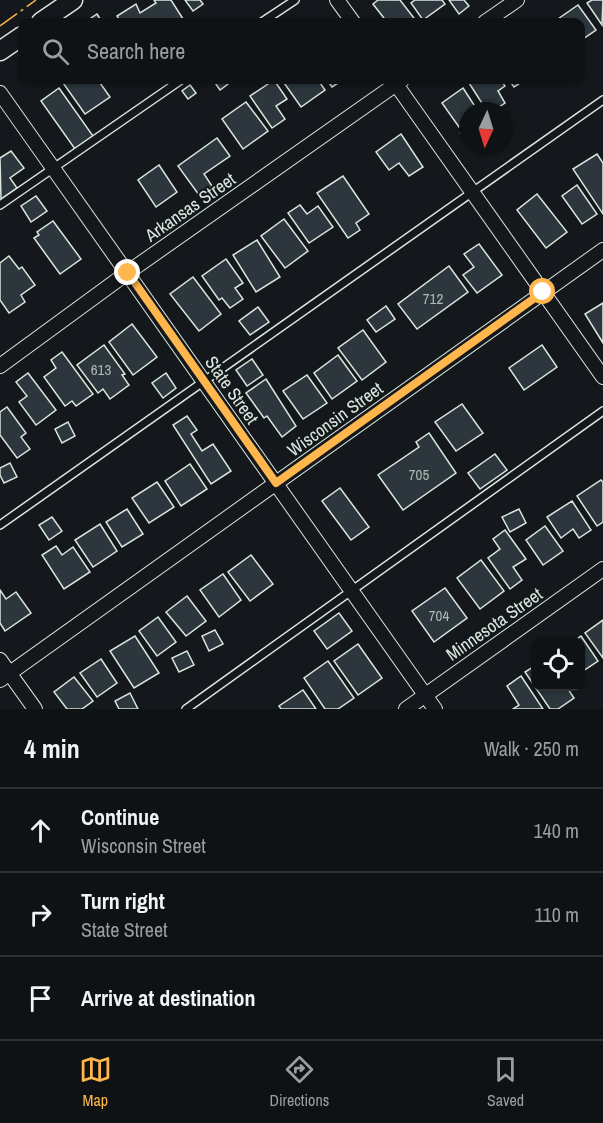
<!DOCTYPE html>
<html lang="en">
<head>
<meta charset="utf-8">
<style>
  :root { --surface:#0f1215; --page:#181b1e; --text:#f1f3f6; --muted:#9b9ea0; --line:#2f3234; --accent:#ffb74d }
  body { margin:0; font-family:"Archivo Narrow",sans-serif; background:var(--page); color:var(--text) }
  .controls { position:absolute; right:18px; bottom:18px; display:grid; overflow:hidden; border-radius:12px; box-shadow:0 2px 4px #0004 }
  .controls button { width:54px; height:54px; display:grid; place-items:center; padding:0; border:0; border-bottom:2px solid var(--line); background:var(--surface); color:var(--text); font:30px sans-serif }
  .compass { position:absolute; left:459px; top:102px; width:54px; height:54px; border-radius:50%; background:var(--surface); box-shadow:0 2px 4px #0004; rotate:184deg }
  .stop { position:absolute; width:18px; height:18px; margin:-14px; border:4px solid #ffb74d; border-radius:50%; background:#fff }
  .stop.end { background:#ffb74d; border-color:#fff; box-shadow:0 2px 6px #0008 }
  .list { margin:0; padding:0; list-style:none }
  h2 { display:flex; justify-content:space-between; align-items:center; height:78px; margin:0; padding:0 24px; font-size:26px }
  h2 small { font-size:20px; font-weight:400; color:var(--muted) }
  .list li { display:grid; grid-template-columns:39px 1fr auto; gap:18px; align-items:center; box-sizing:border-box; height:84px; padding:0 24px; border-top:2px solid var(--line) }
  .list b { display:block; font-size:22px; white-space:nowrap }
  .list p { margin:0; font-size:20px; white-space:nowrap; color:var(--muted) }
  .list em { font-size:20px; font-style:normal; color:var(--muted) }
  .icon { flex:none; width:33px; height:33px; fill:none; stroke:currentColor; stroke-width:2; stroke-linecap:round; stroke-linejoin:round }
  .map { position:relative; flex:none; width:603px; height:709px; overflow:hidden }
  .search { position:absolute; background:var(--surface); box-shadow:0 2px 4px #0004; left:18px; right:18px; top:18px; height:66px; display:flex; align-items:center; gap:15px; box-sizing:border-box; padding:0 21px; border-radius:12px; color:var(--muted); font-size:22px }
  .sheet { height:330px; background:var(--surface) }
  nav { display:flex; justify-content:space-around; align-items:center; box-sizing:border-box; height:84px; border-top:2px solid var(--line); background:var(--surface); font-size:16px; color:var(--muted) }
  nav a { display:grid; justify-items:center; gap:3px }
  nav .on { color:var(--accent) }
  .map>svg:first-child { display:block }
  .building { fill:#2c363c; stroke:#d8e6dc; stroke-width:1.5 }
  .lines { fill:none; stroke-linecap:round; stroke-linejoin:round }
  .service-casing { stroke:#d8e6dc; stroke-width:10 }
  .minor-casing { stroke:#d8e6dc; stroke-width:16 }
  .tertiary-casing { stroke:#d8e6dc; stroke-width:21 }
  .service { stroke:#14181c; stroke-width:7 }
  .minor { stroke:#14181c; stroke-width:14 }
  .tertiary { stroke:#14181c; stroke-width:18 }
  .power { stroke:#ffb74d; stroke-width:1.5; stroke-dasharray:21 4.5 3 4.5; stroke-linecap:butt }
  .route { stroke:#ffb74d; stroke-width:8 }
  .labels { text-anchor:middle; dominant-baseline:central; stroke-width:4.5; stroke-linejoin:round; paint-order:stroke }
  .number-label { font-size:15px; fill:#adbab4 }
  .street-label { font-size:18px; fill:#d8e6dc; stroke:#14181c }
</style>
</head>
<body>
<div class="map">
<svg width="603" height="709" viewBox="0 0 603 709">
  <rect width="100%" height="100%" fill="#14181c"/>
  <!-- building -->
  <g class="building">
    <path d="M154,0H171L185,22H121L117,16L136,4L140,13L156,3Z"/>
    <path d="M185,0H200L203,4L193,11Z"/>
    <path d="M378,0H400L417,22H387L373,4Z"/>
    <path d="M415,0H442L445,4L423,20L411,3Z"/>
    <path d="M449,0H464L469,6L459,14Z"/>
    <path d="M592,0H603L602,25L587,3Z"/>
    <path d="M578,5L596,30L580,41V22L555,21Z"/>
    <path d="M97,14L102,22H85Z"/>
    <path d="M61,80H98L110,97L85,114Z"/>
    <path d="M213,80H225L228,84L220,90Z"/>
    <path d="M274,80L287,99L276,106L285,119L272,128L250,96Z"/>
    <path d="M282,80H318L325,90L301,107Z"/>
    <path d="M327,80H343L332,87Z"/>
    <path d="M474,80H501L505,86L498,91L505,103L493,111H487L469,83Z"/>
    <path d="M509,80H525L514,87Z"/>
    <path d="M190,85L196,93L188,99L182,91Z"/>
    <path d="M59,88L93,136L75,149L41,101Z"/>
    <path d="M463,88L478,111H468V121L459,127L442,103Z"/>
    <path d="M246,102L268,131L243,149L222,119Z"/>
    <path d="M468,127V144L460,133Z"/>
    <path d="M401,134L423,167L409,176L399,163L389,170L376,152Z"/>
    <path d="M217,138L230,156L204,174L212,186L199,195L178,166Z"/>
    <path d="M11,151L24,168L10,178L17,188L1,199L0,158Z"/>
    <path d="M597,154L603,163V214L573,169Z"/>
    <path d="M159,165L177,192L156,207L138,180Z"/>
    <path d="M343,176L369,214L356,223L360,230L348,238L317,193Z"/>
    <path d="M577,185L597,214L582,224L562,196Z"/>
    <path d="M537,194L567,232L546,248L517,210Z"/>
    <path d="M36,196L47,211L31,222L21,206Z"/>
    <path d="M300,205L307,214L318,206L333,227L309,243L288,213Z"/>
    <path d="M284,219L308,251L285,268L261,236Z"/>
    <path d="M53,221L81,259L60,274L34,238L39,235L37,232Z"/>
    <path d="M257,240L280,277L256,292L233,255Z"/>
    <path d="M479,244L502,275L477,293L463,275L474,267L464,254Z"/>
    <path d="M9,256L19,269L22,267L35,285L21,295L25,302L9,313L0,300V263Z"/>
    <path d="M226,259L243,283L235,288L243,299L230,308L222,298L219,300L202,276Z"/>
    <path d="M449,266L468,292L417,329L398,304Z"/>
    <path d="M193,277L221,314L199,331L170,294Z"/>
    <path d="M603,303V343L585,314Z"/>
    <path d="M386,306L395,319L376,332L367,320Z"/>
    <path d="M258,307L269,322L250,335L239,321Z"/>
    <path d="M132,324L157,357L133,375L109,342Z"/>
    <path d="M363,330L386,362L362,380L338,348Z"/>
    <path d="M104,345L125,374L122,375L129,385L110,399L103,389L98,393L77,365Z"/>
    <path d="M542,345L557,367L524,390L509,368Z"/>
    <path d="M62,352L93,394L76,406L72,401L65,406L44,377L56,368L51,360Z"/>
    <path d="M338,355L357,381L332,399L314,373Z"/>
    <path d="M252,359L263,375L247,386L236,370Z"/>
    <path d="M28,373L56,410L36,425L19,402L27,396L16,382Z"/>
    <path d="M166,373L176,388L163,398L152,383Z"/>
    <path d="M307,375L327,403L303,419L283,391Z"/>
    <path d="M266,379L296,426L282,437L267,416L264,418L246,393Z"/>
    <path d="M462,404L483,433L456,451L435,422Z"/>
    <path d="M7,407L26,433L21,437L30,449L17,458L0,435V412Z"/>
    <path d="M187,416L197,430L191,434L202,451L213,444L231,471L211,484L173,425Z"/>
    <path d="M68,422L75,436L62,443L55,429Z"/>
    <path d="M429,433L456,473L403,510L378,475L419,447L416,442Z"/>
    <path d="M495,454L507,470L480,489L468,473Z"/>
    <path d="M10,463L17,477L4,483L0,475V468Z"/>
    <path d="M190,464L207,489L181,506L165,481Z"/>
    <path d="M601,480L603,482V522L597,526L577,496Z"/>
    <path d="M157,482L174,507L149,523L132,498Z"/>
    <path d="M340,488L369,527L351,540L322,501Z"/>
    <path d="M572,501L591,530L579,538L573,529L561,538L547,517Z"/>
    <path d="M127,509L143,534L122,547L106,522Z"/>
    <path d="M519,509L526,523L510,532L502,517Z"/>
    <path d="M52,517L62,531L49,540L39,525Z"/>
    <path d="M100,524L117,551L93,567L75,540Z"/>
    <path d="M545,526L563,551L543,565L526,540Z"/>
    <path d="M505,530L526,559L513,567L522,580L510,589L488,558L500,549L493,539Z"/>
    <path d="M56,546L62,555L73,547L90,572L64,589L42,555Z"/>
    <path d="M251,555L273,584L250,601L228,572Z"/>
    <path d="M481,560L504,591L480,609L457,578Z"/>
    <path d="M223,574L241,600L219,617L200,590Z"/>
    <path d="M445,588L467,618L434,642L412,611Z"/>
    <path d="M0,590L6,599L16,592L31,613L5,631L0,623Z"/>
    <path d="M187,596L206,621L186,636L166,612Z"/>
    <path d="M339,613L352,631L327,649L314,631Z"/>
    <path d="M158,617L176,642L157,656L139,631Z"/>
    <path d="M603,620V658L585,633Z"/>
    <path d="M215,630L223,644L209,651L202,636Z"/>
    <path d="M135,636L159,673L134,688L110,651Z"/>
    <path d="M581,636L598,661L580,673V642H573Z"/>
    <path d="M358,644L382,678L358,695L334,661Z"/>
    <path d="M187,651L194,665L179,672L172,658Z"/>
    <path d="M101,659L117,683L97,697L80,673Z"/>
    <path d="M328,661L354,698L338,709H325L304,678Z"/>
    <path d="M536,665V686H566L574,698L558,709H550L525,672Z"/>
    <path d="M521,676L543,709H513L519,705L507,686Z"/>
    <path d="M74,677L93,701L82,709H67L54,692Z"/>
    <path d="M303,690L316,709H281L279,706Z"/>
    <path d="M130,693L138,709H119L115,701Z"/>
  </g>
  <g class="lines">
    <!-- service casing -->
    <g class="service-casing">
      <g id="service">
        <path d="M262,22L295,0"/>
        <path d="M0,205L181,80"/>
        <path d="M0,525L603,100"/>
        <path d="M186,709L603,411"/>
      </g>
    </g>
    <!-- minor casing -->
    <g class="minor-casing">
      <g id="minor">
        <path d="M337,0L353,22"/>
        <path d="M485,22L517,0"/>
        <path d="M393,80L603,377"/>
        <path d="M0,93L435,709"/>
        <path d="M0,366L127,273L402,80"/>
        <path d="M0,660L35,709"/>
        <path d="M0,680L603,250"/>
        <path d="M406,709L603,569"/>
      </g>
    </g>
    <!-- tertiary casing -->
    <g class="tertiary-casing">
      <g id="tertiary">
        <path d="M41,22L73,0"/>
        <path d="M0,51L22,36"/>
      </g>
    </g>
    <!-- service -->
    <use href="#service" class="service"/>
    <!-- minor -->
    <use href="#minor" class="minor"/>
    <!-- tertiary -->
    <use href="#tertiary" class="tertiary"/>
    <!-- power -->
    <path class="power" d="M0,26L36,0"/>
  </g>
  <g class="lines">
    <!-- route -->
    <path class="route" d="M128,273L276,483L543,292"/>
  </g>
  <g class="labels">
    <!-- number labels -->
    <g class="number-label">
      <text x="433" y="298">712</text>
      <text x="101" y="369">613</text>
      <text x="419" y="474">705</text>
      <text x="439" y="615">704</text>
    </g>
    <!-- street labels -->
    <g class="street-label">
      <text transform="translate(190 207) rotate(-35)">Arkansas Street</text>
      <text transform="translate(232 390) rotate(55)">State Street</text>
      <text transform="translate(335 419) rotate(-36)">Wisconsin Street</text>
      <text transform="translate(494 624) rotate(-35)">Minnesota Street</text>
    </g>
  </g>
</svg>
<div class="controls">
<button><svg class="icon" aria-label="locate" viewBox="0 0 24 24"><circle cx="12" cy="12" r="6"/><path d="M12 2v4M12 18v4M2 12h4M18 12h4"/></svg></button>
</div>
<svg class="compass" viewBox="-18 -18 36 36"><path d="M0-13l5 13h-10z" fill="#e53935"/><path d="M0 13l5-13h-10z" fill="#9b9ea0"/></svg>
<div class="stop" style="left:543px;top:292px"></div>
<div class="stop end" style="left:128px;top:273px"></div>
<div class="search"><svg class="icon" aria-label="search" viewBox="0 0 24 24"><circle cx="10" cy="10" r="6"/><path d="M15 15l6 6"/></svg>Search here</div>
</div>
<section class="sheet">
<h2>4 min<small>Walk · 250 m</small></h2>
<ul class="list">
<li><svg class="icon" aria-label="ahead" viewBox="0 0 24 24"><path d="M12 20V5M6 11l6-6 6 6"/></svg><div><b>Continue</b><p>Wisconsin Street</p></div><em>140 m</em></li>
<li><svg class="icon" aria-label="right" viewBox="0 0 24 24"><path d="M7 20v-9h11M14 6l5 5-5 5"/></svg><div><b>Turn right</b><p>State Street</p></div><em>110 m</em></li>
<li><svg class="icon" aria-label="arrive" viewBox="0 0 24 24"><path d="M6 21V4h12l-3 4 3 4H6"/></svg><div><b>Arrive at destination</b></div></li>
</ul>
</section>
<nav>
<a class="on"><svg class="icon" aria-label="map" viewBox="0 0 24 24"><path d="M3 6l6-2 6 2 6-2v14l-6 2-6-2-6 2zM9 4v14M15 6v14"/></svg>Map</a>
<a><svg class="icon" aria-label="directions" viewBox="0 0 24 24"><path d="M12 3l9 9-9 9-9-9zM9 14v-3h6M13 9l2 2-2 2"/></svg>Directions</a>
<a><svg class="icon" aria-label="saved" viewBox="0 0 24 24"><path d="M7 4h10v16l-5-4-5 4z"/></svg>Saved</a>
</nav>
</body>
</html>
